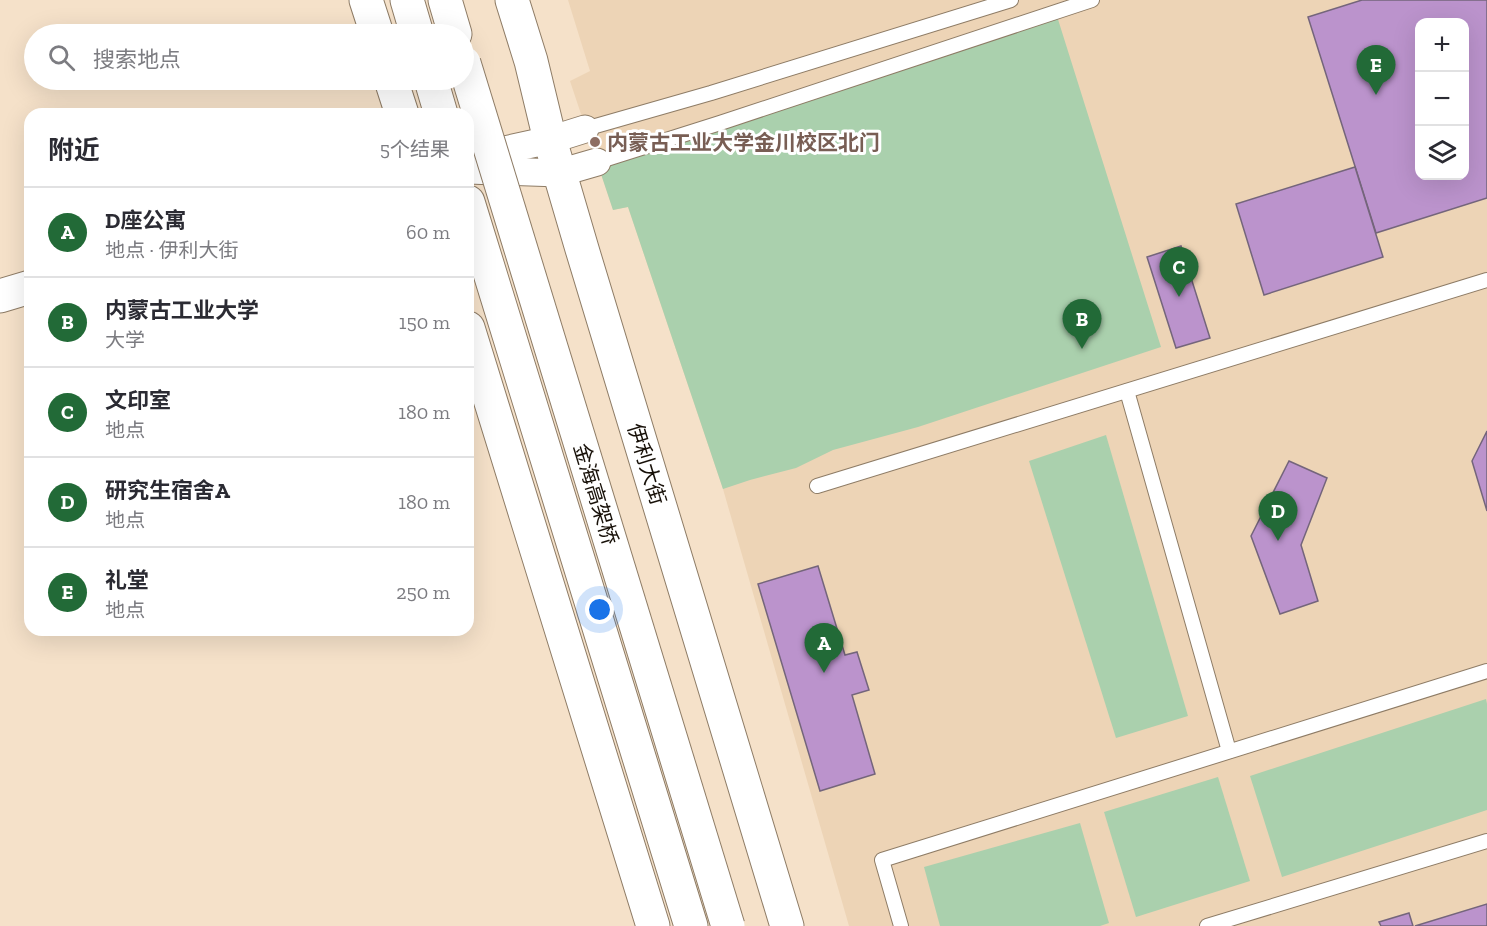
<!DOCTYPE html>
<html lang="zh">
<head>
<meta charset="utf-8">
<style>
  :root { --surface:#fff; --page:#f7f7f7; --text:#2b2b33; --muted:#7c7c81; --line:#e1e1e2; --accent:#226a37 }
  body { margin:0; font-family:"Zilla Slab","Noto Sans SC",serif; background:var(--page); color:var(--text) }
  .controls { position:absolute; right:18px; top:18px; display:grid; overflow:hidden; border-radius:12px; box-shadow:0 6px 24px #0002 }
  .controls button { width:54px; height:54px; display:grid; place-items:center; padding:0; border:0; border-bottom:2px solid var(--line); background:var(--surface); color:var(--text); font:30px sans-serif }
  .you { position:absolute; left:600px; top:610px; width:21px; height:21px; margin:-15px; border:4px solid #fff; border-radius:50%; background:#1a73e8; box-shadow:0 0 0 9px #1a73e833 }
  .badge { display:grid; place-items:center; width:39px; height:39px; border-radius:50%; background:var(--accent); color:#fff; font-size:20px; font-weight:700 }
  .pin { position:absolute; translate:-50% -50px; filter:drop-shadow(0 2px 3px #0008) }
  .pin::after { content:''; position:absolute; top:32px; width:21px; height:18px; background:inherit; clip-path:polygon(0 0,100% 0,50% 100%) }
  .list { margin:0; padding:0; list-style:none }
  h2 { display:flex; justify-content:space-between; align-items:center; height:78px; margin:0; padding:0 24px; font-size:26px }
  h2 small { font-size:20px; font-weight:400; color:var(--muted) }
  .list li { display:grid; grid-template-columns:39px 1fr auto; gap:18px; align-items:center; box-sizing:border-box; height:90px; padding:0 24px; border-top:2px solid var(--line) }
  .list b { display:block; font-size:22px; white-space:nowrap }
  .list p { margin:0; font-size:20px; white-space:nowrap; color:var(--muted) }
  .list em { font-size:20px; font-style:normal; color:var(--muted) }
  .icon { flex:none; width:33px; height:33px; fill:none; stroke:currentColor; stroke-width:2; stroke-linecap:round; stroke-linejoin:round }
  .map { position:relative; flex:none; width:1487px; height:926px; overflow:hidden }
  .search { position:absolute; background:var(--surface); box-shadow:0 6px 24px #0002; left:24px; top:24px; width:450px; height:66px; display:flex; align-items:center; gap:15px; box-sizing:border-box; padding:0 21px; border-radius:33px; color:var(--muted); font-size:22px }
  .panel { position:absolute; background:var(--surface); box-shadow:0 6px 24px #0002; left:24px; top:108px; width:450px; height:528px; border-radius:18px }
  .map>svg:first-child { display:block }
  .built { fill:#edd4b6; fill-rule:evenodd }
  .green { fill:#aad0ad }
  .building { fill:#bb93cc; stroke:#74657b; stroke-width:1.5; fill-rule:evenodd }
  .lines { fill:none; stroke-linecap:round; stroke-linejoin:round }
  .service-casing { stroke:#8e7c66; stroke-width:16 }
  .minor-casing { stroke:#8e7c66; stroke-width:29 }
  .tertiary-casing { stroke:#8e7c66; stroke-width:35 }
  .primary-casing { stroke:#8e7c66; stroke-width:35 }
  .trunk-casing { stroke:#8e7c66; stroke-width:35 }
  .service { stroke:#fff; stroke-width:14 }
  .minor { stroke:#fff; stroke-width:27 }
  .tertiary { stroke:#fff; stroke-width:33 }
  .primary { stroke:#fff; stroke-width:33 }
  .trunk { stroke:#fff; stroke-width:33 }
  .trunk-bridge-casing { stroke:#8e7c66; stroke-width:35; stroke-linecap:butt }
  .trunk-bridge { stroke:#fff; stroke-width:33 }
  .education-dot { fill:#8d6e63; stroke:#fff; stroke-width:2 }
  .labels { text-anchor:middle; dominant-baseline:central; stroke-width:6; stroke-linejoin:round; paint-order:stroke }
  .education-label { font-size:21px; font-weight:bold; fill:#785e54; stroke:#fff; text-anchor:start }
  .street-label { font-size:21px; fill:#171008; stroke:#fff }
</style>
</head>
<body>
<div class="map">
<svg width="1487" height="926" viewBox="0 0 1487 926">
  <rect width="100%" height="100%" fill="#f5e1c9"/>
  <!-- built -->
  <path class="built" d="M568,0H1487V926H849L723,489L628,207L613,210L570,81L590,71ZM1420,22H1464V176H1420Z"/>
  <!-- green -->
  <g class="green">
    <path d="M1056,13L1161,347L918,427L833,450L796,468L750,480L723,489L628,207L613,210L597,162Z"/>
    <path d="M1106,435L1188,716L1116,738L1029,461Z"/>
    <path d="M1486,699L1487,704V810L1282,877L1250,776Z"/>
    <path d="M1218,777L1250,881L1136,917L1104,812Z"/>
    <path d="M1080,823L1109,923L1100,926H940L924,867Z"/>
  </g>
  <!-- building -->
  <g class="building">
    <path d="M1362,0H1487V198L1376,233L1308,17ZM1420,22H1464V176H1420Z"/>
    <path d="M1355,167L1383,257L1264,295L1236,204Z"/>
    <path d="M1181,246L1210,338L1176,348L1147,257Z"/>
    <path d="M1487,431V511L1472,461Z"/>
    <path d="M1289,461L1327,478L1301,545L1318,601L1280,614L1251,536Z"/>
    <path d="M818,566L845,655L857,652L869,690L852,695L875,774L820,791L758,584Z"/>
    <path d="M1487,904V926H1415Z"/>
    <path d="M1409,913L1413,926H1381L1379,922Z"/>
  </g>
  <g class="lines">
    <!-- service casing -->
    <g class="service-casing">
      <g id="service">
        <path d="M585,129L711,93L1011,0"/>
        <path d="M597,162L720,123L1092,0"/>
        <path d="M1127,391L1229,751"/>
        <path d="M817,486L1487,280"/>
        <path d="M901,926L882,860L1487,671"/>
        <path d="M1207,926L1487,841"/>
      </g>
    </g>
    <!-- minor casing -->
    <g class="minor-casing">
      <g id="minor">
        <path d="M472,157L550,140L585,129"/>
        <path d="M468,170L559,173L597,162"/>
      </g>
    </g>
    <!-- tertiary casing -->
    <g class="tertiary-casing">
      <path id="tertiary" d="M0,296L30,287"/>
    </g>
    <!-- primary casing -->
    <g class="primary-casing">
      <g id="primary">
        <path d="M366,0L377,34"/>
        <path d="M512,0L531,61L550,140L582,249L787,926"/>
        <path d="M391,80L402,114"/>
        <path d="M468,328L653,926"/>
      </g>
    </g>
    <!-- trunk casing -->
    <g class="trunk-casing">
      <g id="trunk">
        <path d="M407,0L417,34"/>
        <path d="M445,0L455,34"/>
        <path d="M431,80L441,114"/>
        <path d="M468,202L691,926"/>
      </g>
    </g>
    <!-- service -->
    <use href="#service" class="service"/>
    <!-- minor -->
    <use href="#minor" class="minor"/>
    <!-- tertiary -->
    <use href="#tertiary" class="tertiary"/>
    <!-- primary -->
    <use href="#primary" class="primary"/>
    <!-- trunk -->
    <use href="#trunk" class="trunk"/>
    <!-- trunk-bridge casing -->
    <g class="trunk-bridge-casing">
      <path id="trunk-bridge" d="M464,63L728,926"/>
    </g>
    <!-- trunk-bridge -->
    <use href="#trunk-bridge" class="trunk-bridge"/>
  </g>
  <!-- markers -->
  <circle class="education-dot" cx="595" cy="142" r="6"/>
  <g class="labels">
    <!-- education labels -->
    <g class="education-label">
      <text x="607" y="142">内蒙古工业大学金川校区北门</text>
    </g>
    <!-- street labels -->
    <g class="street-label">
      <text transform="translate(647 464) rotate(73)">伊利大街</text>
      <text transform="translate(596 494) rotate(73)">金海高架桥</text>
    </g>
  </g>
</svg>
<div class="controls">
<button>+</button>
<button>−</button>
<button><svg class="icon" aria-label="layers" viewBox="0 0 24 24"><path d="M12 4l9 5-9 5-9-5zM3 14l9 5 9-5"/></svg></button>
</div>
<div class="you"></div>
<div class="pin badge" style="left:824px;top:673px">A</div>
<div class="pin badge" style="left:1082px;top:349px">B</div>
<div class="pin badge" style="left:1179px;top:297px">C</div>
<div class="pin badge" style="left:1278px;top:541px">D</div>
<div class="pin badge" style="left:1376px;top:95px">E</div>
<div class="search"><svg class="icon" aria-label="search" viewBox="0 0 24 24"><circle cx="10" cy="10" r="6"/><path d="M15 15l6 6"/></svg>搜索地点</div>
<section class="panel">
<h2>附近<small>5个结果</small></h2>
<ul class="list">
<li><span class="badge">A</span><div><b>D座公寓</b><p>地点 · 伊利大街</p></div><em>60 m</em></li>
<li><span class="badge">B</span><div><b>内蒙古工业大学</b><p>大学</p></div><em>150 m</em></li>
<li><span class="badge">C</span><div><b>文印室</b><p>地点</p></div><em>180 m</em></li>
<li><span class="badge">D</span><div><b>研究生宿舍A</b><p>地点</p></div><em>180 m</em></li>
<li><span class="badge">E</span><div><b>礼堂</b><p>地点</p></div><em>250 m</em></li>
</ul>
</section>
</div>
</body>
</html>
